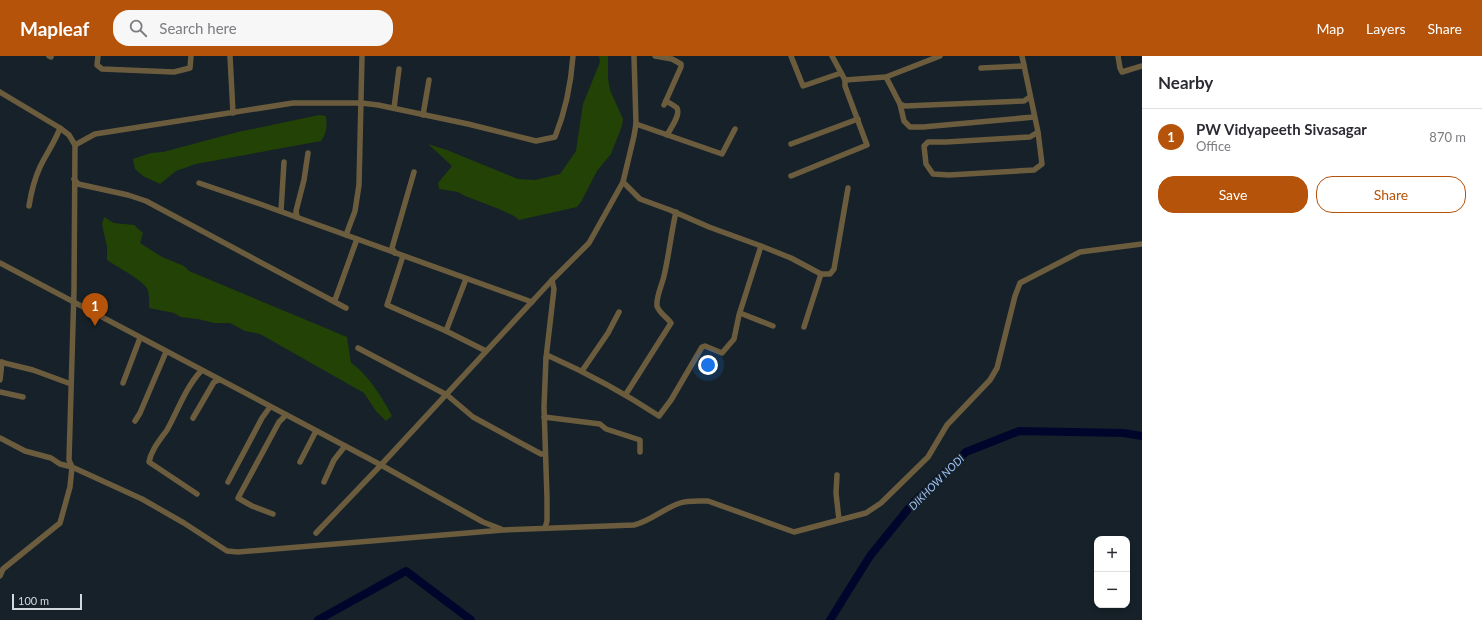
<!DOCTYPE html>
<html lang="en">
<head>
<meta charset="utf-8">
<style>
  :root { --surface:#fff; --page:#f7f7f7; --text:#2b2b33; --muted:#7c7c81; --line:#e1e1e2; --accent:#b45309 }
  body { margin:0; font-family:Lato,sans-serif; background:var(--page); color:var(--text) }
  .controls { position:absolute; right:12px; bottom:12px; display:grid; overflow:hidden; border-radius:8px; box-shadow:0 2px 6px #0003 }
  .controls button { width:36px; height:36px; display:grid; place-items:center; padding:0; border:0; border-bottom:1px solid var(--line); background:var(--surface); color:var(--text); font:20px sans-serif }
  .scale { position:absolute; left:12px; bottom:10px; width:70px; box-sizing:border-box; padding-left:4px; border:2px solid #d2d9de; border-top:0; font-size:11px; line-height:14px; white-space:nowrap; color:#d2d9de; -webkit-text-stroke:3px #162129; paint-order:stroke }
  .you { position:absolute; left:708px; top:309px; width:14px; height:14px; margin:-10px; border:3px solid #fff; border-radius:50%; background:#1a73e8; box-shadow:0 0 0 6px #1a73e833 }
  .badge { display:grid; place-items:center; width:26px; height:26px; border-radius:50%; background:var(--accent); color:#fff; font-size:13px; font-weight:700 }
  .pin { position:absolute; translate:-50% -33px; filter:drop-shadow(0 1px 2px #0008) }
  .pin::after { content:''; position:absolute; top:21px; width:14px; height:12px; background:inherit; clip-path:polygon(0 0,100% 0,50% 100%) }
  .list { margin:0; padding:0; list-style:none }
  h2 { display:flex; justify-content:space-between; align-items:center; height:52px; margin:0; padding:0 16px; font-size:17px }
  h2 small { font-size:13px; font-weight:400; color:var(--muted) }
  .list li { display:grid; grid-template-columns:26px 1fr auto; gap:12px; align-items:center; box-sizing:border-box; height:56px; padding:0 16px; border-top:1px solid var(--line) }
  .list b { display:block; font-size:15px; white-space:nowrap }
  .list p { margin:0; font-size:13px; white-space:nowrap; color:var(--muted) }
  .list em { font-size:13px; font-style:normal; color:var(--muted) }
  .actions { display:flex; gap:8px; padding:12px 16px }
  .actions a { flex:1; padding:9px 0; border:1px solid var(--accent); border-radius:16px; text-align:center; font-size:14px; color:var(--accent) }
  .actions .main { background:var(--accent); color:#fff }
  .icon { flex:none; width:22px; height:22px; fill:none; stroke:currentColor; stroke-width:2; stroke-linecap:round; stroke-linejoin:round }
  .map { position:relative; flex:none; width:1142px; height:564px; overflow:hidden }
  header { display:flex; align-items:center; gap:24px; box-sizing:border-box; height:56px; padding:0 20px; background:var(--accent); color:#fff }
  header strong { font-size:19px }
  nav { display:flex; gap:22px; margin-inline-start:auto; font-size:14px }
  .search { width:280px; height:36px; background:var(--page); display:flex; align-items:center; gap:10px; box-sizing:border-box; padding:0 14px; border-radius:16px; color:var(--muted); font-size:15px }
  main { display:flex }
  aside { flex:1; background:var(--surface) }
  .map>svg:first-child { display:block }
  .green { fill:#234206 }
  .lines { fill:none; stroke-linecap:round; stroke-linejoin:round }
  .river { stroke:#00052c; stroke-width:8 }
  .street { stroke:#6c5c3e; stroke-width:5.5 }
  .labels { text-anchor:middle; dominant-baseline:central; stroke-width:3.5; stroke-linejoin:round; paint-order:stroke }
  .water-label { font-size:11px; font-style:italic; fill:#a0c4f7; stroke:#162129 }
</style>
</head>
<body>
<header>
<strong>Mapleaf</strong>
<div class="search"><svg class="icon" aria-label="search" viewBox="0 0 24 24"><circle cx="10" cy="10" r="6"/><path d="M15 15l6 6"/></svg>Search here</div>
<nav><a>Map</a><a>Layers</a><a>Share</a></nav>
</header>
<main>
<div class="map">
<svg width="1142" height="564" viewBox="0 0 1142 564">
  <rect width="100%" height="100%" fill="#162129"/>
  <!-- green -->
  <g class="green">
    <path d="M599,0H608V23L610,34L623,63L622,70L611,98L597,115L581,146L577,151L519,164L514,160L499,153L465,140L458,136L439,133L438,127L452,110L428,88L447,94L518,123L535,124L560,118L576,95L583,48L600,6Z"/>
    <path d="M319,59L326,60C327,70 327,77 321,85L196,108L176,115L160,128L143,120L135,113L133,103L151,97L163,96L238,76Z"/>
    <path d="M104,161L114,167L134,169L143,177L140,187L162,201L184,210L189,215L347,281L351,307C367,317 384,344 392,360L386,365L376,355L364,337L260,278L245,275L230,267H214L198,263L181,261L174,257L149,252C149,245 150,236 146,231C139,222 117,211 107,204V191L102,168Z"/>
  </g>
  <g class="lines">
    <!-- river -->
    <g class="river">
      <path d="M318,564L406,515L471,564"/>
      <path d="M830,564L870,500L913,447L966,396L1019,375L1124,377L1142,380"/>
    </g>
    <!-- street -->
    <g class="street">
      <path d="M49,0L51,1"/>
      <path d="M98,0L97,9L102,13L174,16L190,12L191,0"/>
      <path d="M230,0L233,57"/>
      <path d="M655,0L672,3L681,8V11L664,49"/>
      <path d="M791,0L803,30L841,17"/>
      <path d="M832,0L845,24L886,21L940,0"/>
      <path d="M1022,0L1038,76L1042,108L1034,114L949,119L933,118L926,108L924,90L928,86H946L1030,81L1038,76"/>
      <path d="M1118,0L1120,12L1122,16L1142,10"/>
      <path d="M981,12L1024,10"/>
      <path d="M886,21L900,48L905,50L1024,45L1030,41"/>
      <path d="M0,36L60,72L69,79L75,89L74,234L69,404L72,411L142,443L184,467L227,495L238,496L503,474L634,469C651,465 664,452 680,447C689,444 698,445 708,445L794,476L866,457L881,447L928,401L947,369L990,324L997,312L1015,240L1020,227L1080,196L1142,188"/>
      <path d="M666,45C669,47 674,49 677,52C681,59 670,73 667,79"/>
      <path d="M900,48L904,65L910,71H923L1034,61"/>
      <path d="M394,52L399,13"/>
      <path d="M423,59L429,24"/>
      <path d="M636,68L722,98L735,73"/>
      <path d="M791,88L858,63"/>
      <path d="M75,89L95,78L293,47H361L378,49L468,68L536,85L555,81C565,56 571,28 573,0"/>
      <path d="M791,120L867,89L845,30V24"/>
      <path d="M74,123L78,128L128,139L146,145L346,252"/>
      <path d="M623,126L640,143L670,154L709,171L761,190L791,202L821,218H830L834,213L848,132"/>
      <path d="M199,127L260,148L532,246"/>
      <path d="M29,150C31,137 34,124 40,111C46,98 55,86 60,72"/>
      <path d="M281,155L284,106"/>
      <path d="M297,161L296,155L304,124L308,97"/>
      <path d="M346,179L355,155L359,129L362,0"/>
      <path d="M395,197L392,192L414,116"/>
      <path d="M403,200L387,249L446,275L486,295"/>
      <path d="M0,207L381,409L483,466L501,473"/>
      <path d="M331,244H335L357,183"/>
      <path d="M740,257L773,270"/>
      <path d="M804,271L821,218"/>
      <path d="M446,275L466,223"/>
      <path d="M358,292L447,339L473,361L541,398H545"/>
      <path d="M546,302L549,300C587,317 624,337 659,360L671,344L702,291L705,290L722,297L734,283L739,259L761,190"/>
      <path d="M0,306L33,314L71,328"/>
      <path d="M582,315L608,277L619,256"/>
      <path d="M0,324L2,306"/>
      <path d="M123,327L140,282"/>
      <path d="M0,336L23,341"/>
      <path d="M626,338L671,267C667,261 659,257 657,250C656,240 662,229 664,220C669,199 671,177 676,156"/>
      <path d="M544,361L600,368L606,373L640,384V396"/>
      <path d="M193,362L214,326L219,324"/>
      <path d="M135,365L140,357L166,296"/>
      <path d="M0,382L25,395L51,402L60,408L72,411L70,431L60,467L3,513L0,520"/>
      <path d="M300,406L316,375"/>
      <path d="M837,419L836,437L839,464"/>
      <path d="M228,426L262,362L270,351"/>
      <path d="M324,426L334,404L345,390"/>
      <path d="M197,438L149,406C151,394 160,384 167,374C178,354 186,331 201,315"/>
      <path d="M273,458L252,450L238,442L279,366L286,359"/>
      <path d="M545,472L547,465V442L544,351L546,302L554,233L552,224"/>
      <path d="M316,477L381,409L552,224L589,187L623,126L634,80L636,68L634,0"/>
    </g>
  </g>
  <g class="labels">
    <!-- water labels -->
    <g class="water-label">
      <text transform="translate(936 426) rotate(-45)">DIKHOW NODI</text>
    </g>
  </g>
</svg>
<div class="controls">
<button>+</button>
<button>−</button>
</div>
<div class="scale">100 m</div>
<div class="you"></div>
<div class="pin badge" style="left:95px;top:270px">1</div>
</div>
<aside>
<h2>Nearby<small></small></h2>
<ul class="list">
<li><span class="badge">1</span><div><b>PW Vidyapeeth Sivasagar</b><p>Office</p></div><em>870 m</em></li>
</ul>
<div class="actions"><a class="main">Save</a><a>Share</a></div>
</aside>
</main>
</body>
</html>
